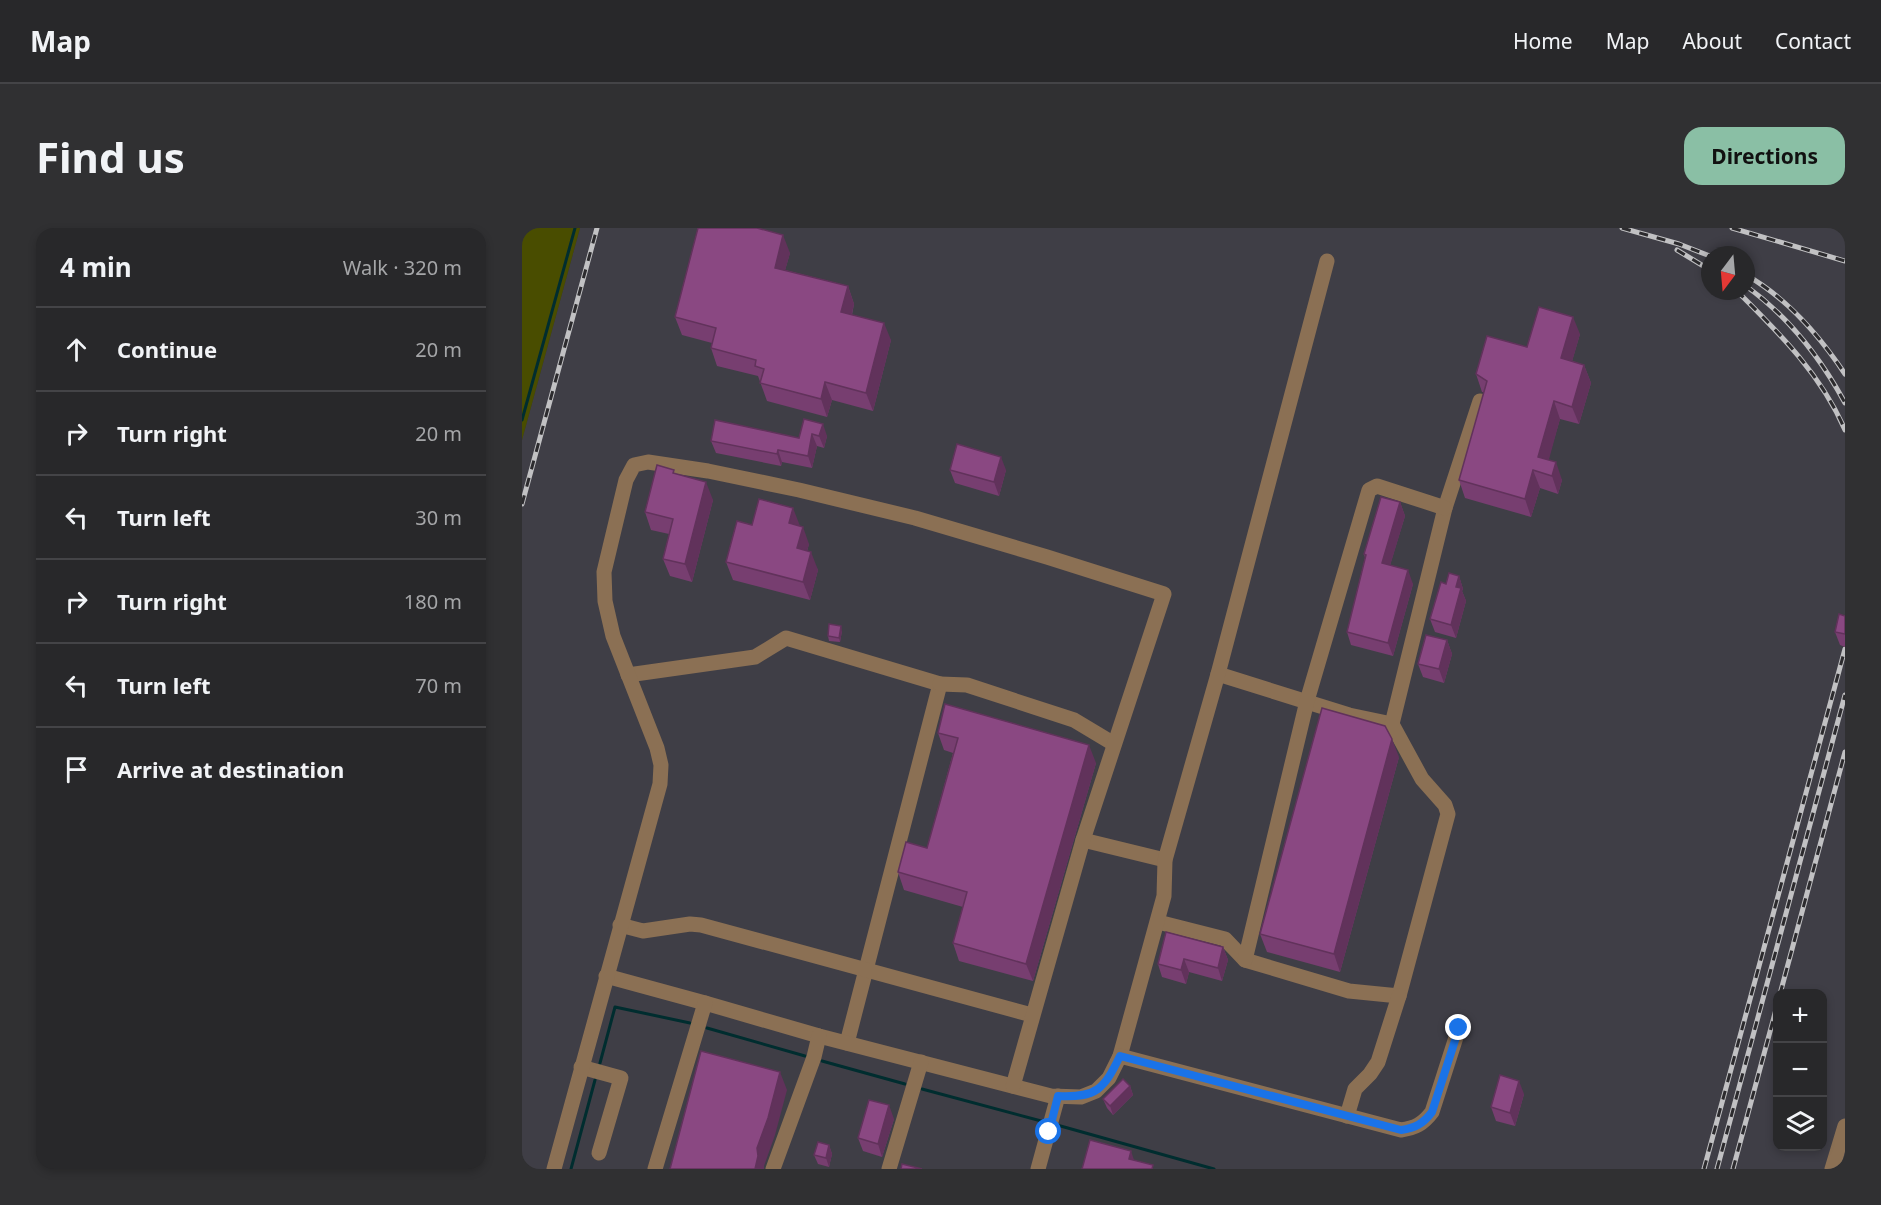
<!DOCTYPE html>
<html lang="en">
<head>
<meta charset="utf-8">
<style>
  :root { --surface:#28282a; --page:#303032; --text:#f1f3f6; --muted:#a5a6a8; --line:#444447; --accent:#8abfa5 }
  body { margin:0; font-family:"Noto Sans",sans-serif; background:var(--page); color:var(--text) }
  .controls { position:absolute; right:18px; bottom:18px; display:grid; overflow:hidden; border-radius:12px; box-shadow:0 3px 9px #0003 }
  .controls button { width:54px; height:54px; display:grid; place-items:center; padding:0; border:0; border-bottom:2px solid var(--line); background:var(--surface); color:var(--text); font:30px sans-serif }
  .compass { position:absolute; left:1179px; top:18px; width:54px; height:54px; border-radius:50%; background:var(--surface); box-shadow:0 3px 9px #0003; rotate:196deg }
  .stop { position:absolute; width:18px; height:18px; margin:-14px; border:4px solid #1a73e8; border-radius:50%; background:#fff }
  .stop.end { background:#1a73e8; border-color:#fff; box-shadow:0 2px 6px #0008 }
  .list { margin:0; padding:0; list-style:none }
  h2 { display:flex; justify-content:space-between; align-items:center; height:78px; margin:0; padding:0 24px; font-size:26px }
  h2 small { font-size:20px; font-weight:400; color:var(--muted) }
  .list li { display:grid; grid-template-columns:39px 1fr auto; gap:18px; align-items:center; box-sizing:border-box; height:84px; padding:0 24px; border-top:2px solid var(--line) }
  .list b { display:block; font-size:22px; white-space:nowrap }
  .list em { font-size:20px; font-style:normal; color:var(--muted) }
  .icon { flex:none; width:33px; height:33px; fill:none; stroke:currentColor; stroke-width:2; stroke-linecap:round; stroke-linejoin:round }
  .map { position:relative; flex:none; width:1323px; height:941px; overflow:hidden; border-radius:18px }
  header { display:flex; align-items:center; gap:36px; box-sizing:border-box; height:84px; padding:0 30px; background:var(--surface); border-bottom:2px solid var(--line) }
  header strong { font-size:28px }
  nav { display:flex; gap:33px; margin-inline-start:auto; font-size:21px }
  .intro { display:flex; align-items:center; justify-content:space-between; box-sizing:border-box; height:144px; padding:0 36px }
  h1 { margin:0; font-size:42px }
  .button { padding:15px 27px; border-radius:18px; background:var(--accent); color:#111; font-size:21px; font-weight:700 }
  main { display:flex; gap:36px; padding:0 36px }
  aside { flex:1; background:var(--surface); border-radius:18px; box-shadow:0 3px 9px #0003 }
  .map>svg:first-child { display:block }
  .built { fill:#3f3e46; fill-rule:evenodd }
  .green { fill:#494d00 }
  .lines { fill:none; stroke-linecap:round; stroke-linejoin:round }
  .stream { stroke:#002d2f; stroke-width:3 }
  .minor { stroke:#8b7054; stroke-width:15 }
  .rail-casing { stroke:#c1c1c3; stroke-width:5 }
  .rail { stroke:#2c2b2e; stroke-width:3; stroke-dasharray:9; stroke-linecap:butt }
  .wall { fill:#773e70 }
  .shaded-wall { fill:#61325b }
  .building { fill:#8a4882; stroke:#61325b; stroke-width:1.5 }
  .route { stroke:#1a73e8; stroke-width:8 }
</style>
</head>
<body>
<header>
<strong>Map</strong>
<nav><a>Home</a><a>Map</a><a>About</a><a>Contact</a></nav>
</header>
<div class="intro"><h1>Find us</h1><a class="button">Directions</a></div>
<main>
<aside>
<h2>4 min<small>Walk · 320 m</small></h2>
<ul class="list">
<li><svg class="icon" aria-label="ahead" viewBox="0 0 24 24"><path d="M12 20V5M6 11l6-6 6 6"/></svg><div><b>Continue</b></div><em>20 m</em></li>
<li><svg class="icon" aria-label="right" viewBox="0 0 24 24"><path d="M7 20v-9h11M14 6l5 5-5 5"/></svg><div><b>Turn right</b></div><em>20 m</em></li>
<li><svg class="icon" aria-label="left" viewBox="0 0 24 24"><path d="M17 20v-9H6M10 6l-5 5 5 5"/></svg><div><b>Turn left</b></div><em>30 m</em></li>
<li><svg class="icon" aria-label="right" viewBox="0 0 24 24"><path d="M7 20v-9h11M14 6l5 5-5 5"/></svg><div><b>Turn right</b></div><em>180 m</em></li>
<li><svg class="icon" aria-label="left" viewBox="0 0 24 24"><path d="M17 20v-9H6M10 6l-5 5 5 5"/></svg><div><b>Turn left</b></div><em>70 m</em></li>
<li><svg class="icon" aria-label="arrive" viewBox="0 0 24 24"><path d="M6 21V4h12l-3 4 3 4H6"/></svg><div><b>Arrive at destination</b></div></li>
</ul>
</aside>
<div class="map">
<svg width="1323" height="941" viewBox="0 0 1323 941">
  <rect width="100%" height="100%" fill="#363638"/>
  <!-- built -->
  <path class="built" d="M58,0H1323V941H0V212ZM1188,27H1224V63H1188ZM1256,766H1300V918H1256Z"/>
  <!-- green -->
  <path class="green" d="M0,0H58L0,212Z"/>
  <g class="lines">
    <!-- stream -->
    <g class="stream">
      <path d="M0,192L53,0"/>
      <path d="M185,800L283,828"/>
      <path d="M300,833L383,856"/>
      <path d="M78,835L93,779L168,795"/>
      <path d="M400,861L523,894"/>
      <path d="M535,897L692,941"/>
      <path d="M49,941L73,852"/>
    </g>
    <!-- minor -->
    <g class="minor">
      <path d="M696,446L827,487L870,496"/>
      <path d="M106,447L233,429L264,410L418,456L325,815"/>
      <path d="M418,456L445,457L552,492L592,516"/>
      <path d="M561,612L643,632"/>
      <path d="M636,694L703,711L723,732L827,763L877,768L926,586L923,577L900,551L870,496L923,280L958,173"/>
      <path d="M98,697L121,703L168,696L179,697L510,787"/>
      <path d="M723,732L785,473L847,262L855,258L923,280"/>
      <path d="M84,748L183,775L297,808L529,868L559,869L574,863L587,850L598,828L642,668L643,632L696,446L805,33"/>
      <path d="M598,828L879,902C893,900 901,896 910,884L937,800"/>
      <path d="M59,839L99,850L77,925"/>
      <path d="M825,888L833,861L848,846L856,834L877,768"/>
      <path d="M32,941L138,556L139,537L135,520L91,408L83,373L82,344L104,252L112,237L126,234L186,243L277,262L393,290L525,329L642,366L561,612L491,858"/>
      <path d="M133,941L183,775"/>
      <path d="M251,941L292,829L297,808"/>
      <path d="M367,941L399,834"/>
      <path d="M516,941L536,868"/>
      <path d="M1310,941L1323,898"/>
    </g>
    <!-- rail casing -->
    <g class="rail-casing">
      <g id="rail">
        <path d="M1100,0L1157,16L1188,28"/>
        <path d="M1210,0L1323,33"/>
        <path d="M1155,22L1188,42"/>
        <path d="M1224,47C1265,70 1297,107 1323,146"/>
        <path d="M1224,58C1267,89 1298,129 1323,175"/>
        <path d="M1215,63C1257,105 1299,146 1323,202"/>
        <path d="M0,276L75,0"/>
        <path d="M1258,766L1323,524"/>
        <path d="M1182,941L1323,421"/>
        <path d="M1195,941L1323,467"/>
        <path d="M1211,941L1256,774"/>
      </g>
    </g>
    <!-- rail -->
    <use href="#rail" class="rail"/>
  </g>
  <!-- wall -->
  <g class="wall">
    <path d="M176,0H237L268,25L263,42L326,58L332,76L330,87L369,112L351,183L310,172L305,189L245,173L236,148L195,138L189,120L190,115L160,107L153,89Z"/>
    <path d="M1058,106L1050,133L1062,137L1069,155L1057,196L1038,191L1026,232L1040,252L1036,266L1018,260L1009,289L943,270L937,252L962,164H960L954,146L1005,119Z"/>
    <path d="M282,191L305,208L302,220L295,218L290,240L260,234L259,238L194,225L189,213L277,210Z"/>
    <path d="M428,242H484L477,268L433,255Z"/>
    <path d="M154,246L191,272L170,354L148,348L141,331L147,306L129,302L123,284Z"/>
    <path d="M878,274L883,288L868,337L891,356L871,428L829,417L825,404L843,330L842,326Z"/>
    <path d="M230,297L287,316L285,323L296,342L288,372L211,352L204,334Z"/>
    <path d="M937,348L941,361L940,363L944,373L934,410L913,404L908,391L924,356Z"/>
    <path d="M1323,388V419L1318,417L1313,404Z"/>
    <path d="M320,403L318,414L307,413L306,408Z"/>
    <path d="M925,412L930,426L922,455L901,449L896,436Z"/>
    <path d="M416,505L574,535L511,753L437,733L431,715L441,679L382,662L376,644L405,620L431,525L422,522Z"/>
    <path d="M877,529L818,744L745,724L738,706Z"/>
    <path d="M701,719L706,732L700,753L667,744L664,756L640,749L636,736Z"/>
    <path d="M608,858L611,867L591,887L585,880L581,871Z"/>
    <path d="M1002,866L993,898L974,893L969,879Z"/>
    <path d="M372,891L360,929L341,923L336,910Z"/>
    <path d="M307,917L310,926L307,939L296,936L292,927Z"/>
  </g>
  <!-- shaded-wall -->
  <g class="shaded-wall">
    <path d="M261,7L268,25L259,57L253,40Z"/>
    <path d="M326,58L332,76L326,102L319,84Z"/>
    <path d="M1051,89L1058,106L1046,148L1039,130Z"/>
    <path d="M362,95L369,112L351,183L344,165Z"/>
    <path d="M1062,137L1069,155L1057,196L1050,179Z"/>
    <path d="M303,154L310,172L305,189L299,171Z"/>
    <path d="M1032,173L1038,191L1023,246L1016,229Z"/>
    <path d="M301,196L305,208L302,220L297,208Z"/>
    <path d="M290,206L295,218L290,240L286,228Z"/>
    <path d="M256,222L260,234L259,238L255,226Z"/>
    <path d="M479,229L484,242L477,268L472,254Z"/>
    <path d="M1034,234L1040,252L1036,266L1030,248Z"/>
    <path d="M1011,242L1018,260L1009,289L1003,271Z"/>
    <path d="M184,254L191,272L170,354L163,336Z"/>
    <path d="M878,274L883,288L865,348L860,335Z"/>
    <path d="M271,280L278,298L267,295Z"/>
    <path d="M281,299L287,316L281,338L275,320Z"/>
    <path d="M289,324L296,342L288,372L281,354Z"/>
    <path d="M886,342L891,356L871,428L866,415Z"/>
    <path d="M937,348L941,361L940,363L944,373L934,410L929,397L934,359Z"/>
    <path d="M319,398L320,403L318,414L317,410Z"/>
    <path d="M925,412L930,426L922,455L917,441Z"/>
    <path d="M870,511L877,529L818,744L812,726Z"/>
    <path d="M567,517L574,535L511,753L504,736Z"/>
    <path d="M701,719L706,732L700,753L696,740Z"/>
    <path d="M662,731L667,744L664,756L659,742Z"/>
    <path d="M258,844L265,862L253,907L242,938V941H233L235,920Z"/>
    <path d="M997,853L1002,866L993,898L988,885Z"/>
    <path d="M608,858L611,867L591,887L588,878Z"/>
    <path d="M367,877L372,891L360,929L356,916Z"/>
    <path d="M307,917L310,926L307,939L304,930Z"/>
    <path d="M609,923L615,941L607,931Z"/>
  </g>
  <!-- building -->
  <g class="building">
    <path d="M176,0H235L261,7L253,40L326,58L319,84L362,95L344,165L303,154L299,171L238,155L242,141L233,138L234,132L189,120L194,100L153,89Z"/>
    <path d="M1017,79L1051,89L1039,130L1062,137L1050,179L1032,173L1016,229L1034,234L1030,248L1011,242L1003,271L937,252L965,153L954,146L965,108L1005,119Z"/>
    <path d="M282,191L301,196L297,208L290,206L286,228L256,222L255,226L189,213L193,192L277,210Z"/>
    <path d="M435,216L479,229L472,254L428,242Z"/>
    <path d="M135,237L152,242L151,245L184,254L163,336L141,331L151,291L123,284Z"/>
    <path d="M859,269L878,274L860,335L886,342L866,415L825,404L844,327L842,326Z"/>
    <path d="M237,271L271,280L267,295L281,299L275,320L289,324L281,354L204,334L215,293L230,297Z"/>
    <path d="M927,345L937,348L934,359L939,360L929,397L908,391L919,354L924,356Z"/>
    <path d="M1317,386L1323,388V406L1313,404Z"/>
    <path d="M307,396L319,398L317,410L306,408Z"/>
    <path d="M904,407L925,412L917,441L896,436Z"/>
    <path d="M423,476L567,517L504,736L431,715L445,664L376,644L384,614L405,620L436,510L416,505Z"/>
    <path d="M800,480L863,498L870,511L812,726L738,706Z"/>
    <path d="M644,704L701,719L696,740L662,731L659,742L636,736Z"/>
    <path d="M179,823L258,844L246,890L235,920L236,928L233,941H148Z"/>
    <path d="M978,847L997,853L988,885L969,879Z"/>
    <path d="M601,851L608,858L588,878L581,871Z"/>
    <path d="M347,872L367,877L356,916L336,910Z"/>
    <path d="M568,912L609,923L607,931L631,937L630,941H560Z"/>
    <path d="M296,914L307,917L304,930L292,927Z"/>
    <path d="M380,936L400,941H379Z"/>
  </g>
  <g class="lines">
    <!-- route -->
    <path class="route" d="M527,904L536,868C575,870 582,861 598,828L879,902C893,900 901,896 910,884L937,800"/>
  </g>
</svg>
<div class="controls">
<button>+</button>
<button>−</button>
<button><svg class="icon" aria-label="layers" viewBox="0 0 24 24"><path d="M12 4l9 5-9 5-9-5zM3 14l9 5 9-5"/></svg></button>
</div>
<svg class="compass" viewBox="-18 -18 36 36"><path d="M0-13l5 13h-10z" fill="#e53935"/><path d="M0 13l5-13h-10z" fill="#a5a6a8"/></svg>
<div class="stop" style="left:527px;top:904px"></div>
<div class="stop end" style="left:937px;top:800px"></div>
</div>
</main>
</body>
</html>
